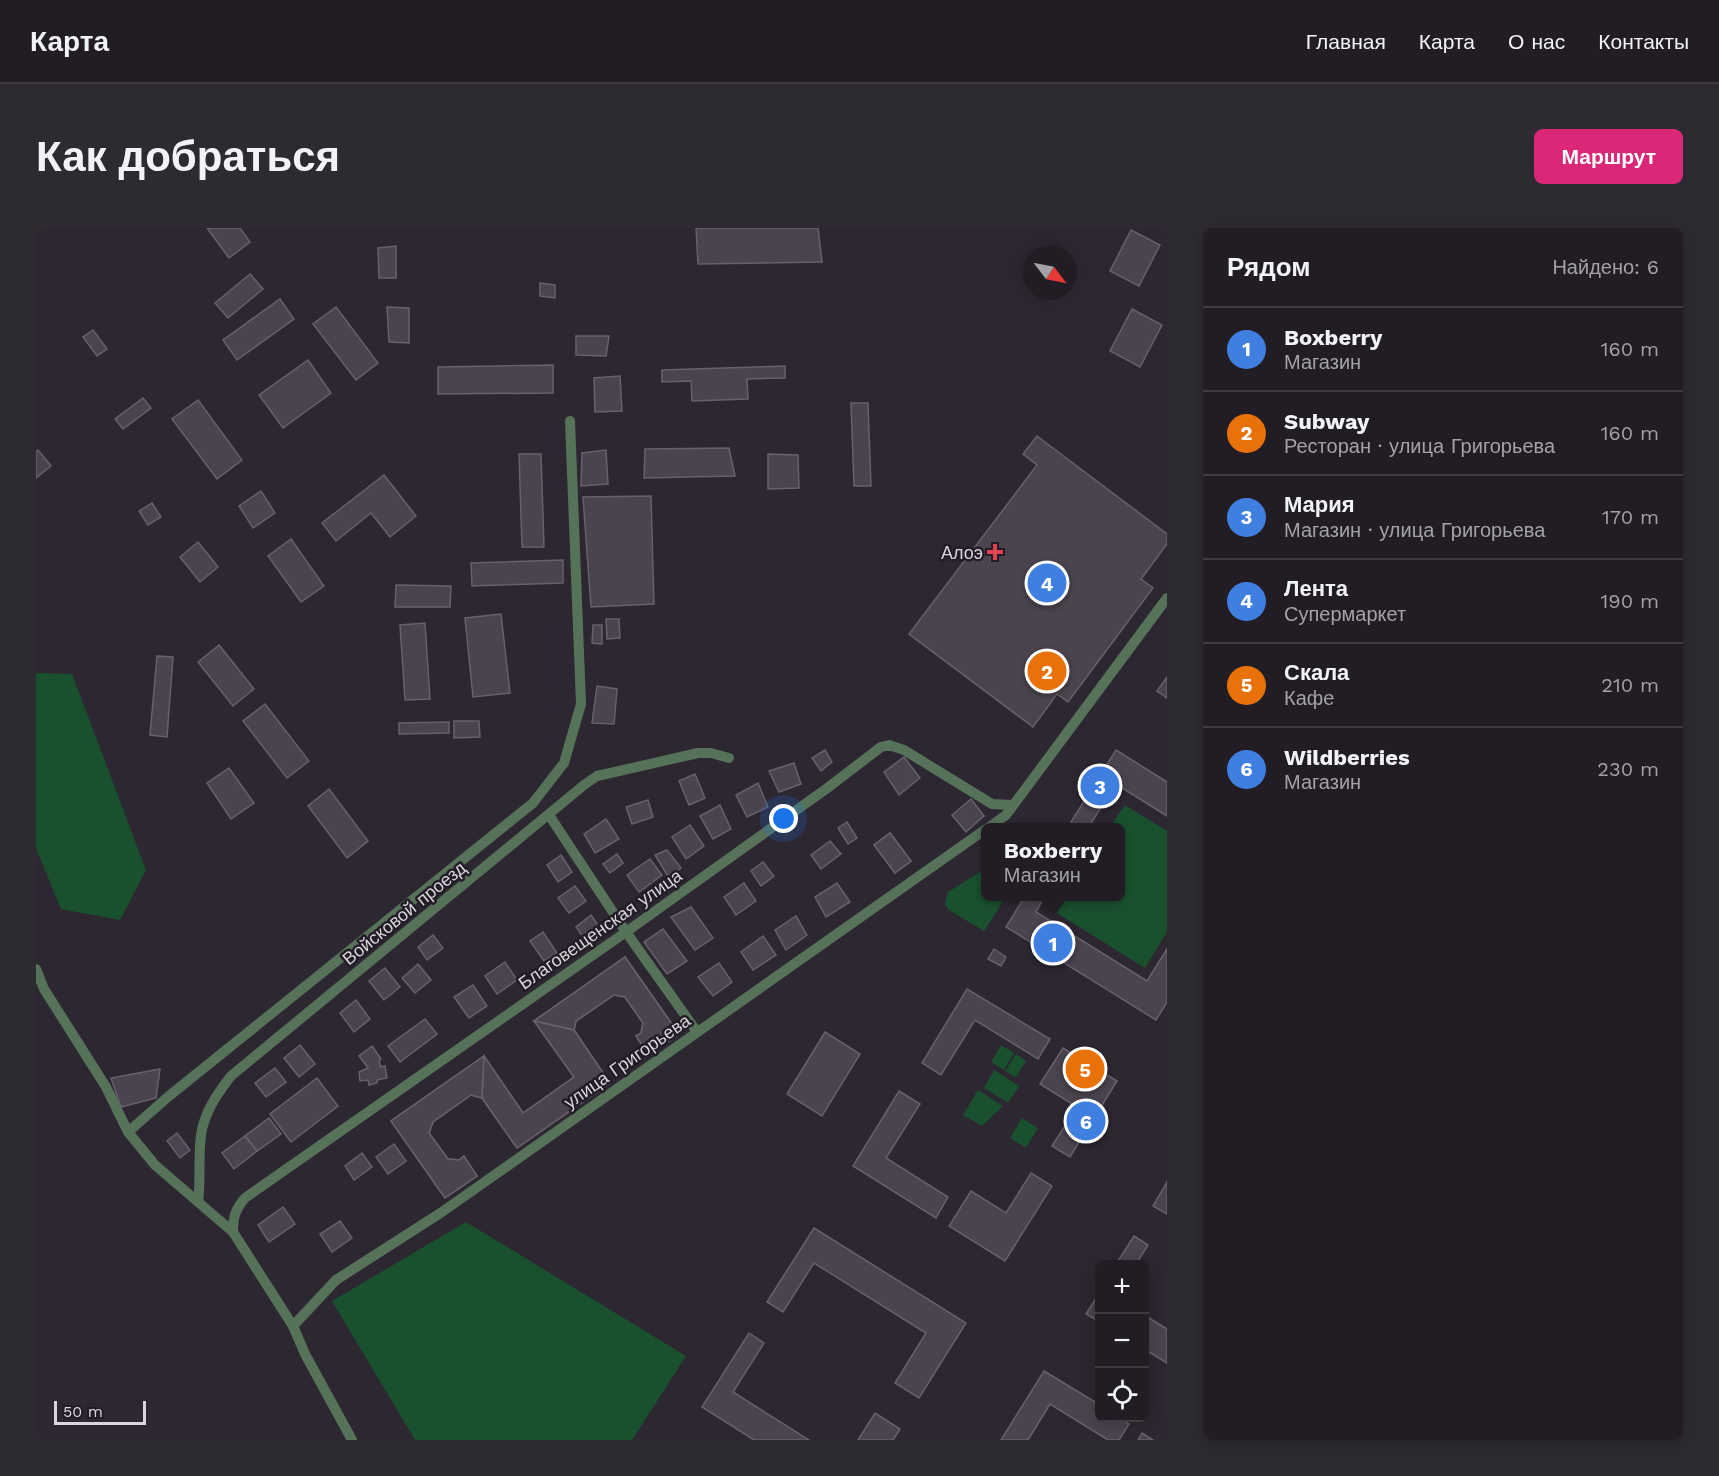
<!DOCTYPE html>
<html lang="ru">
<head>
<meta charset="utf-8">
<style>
  :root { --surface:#221d25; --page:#2e2a32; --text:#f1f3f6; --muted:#a2a2a7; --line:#3f3b42; --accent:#db2777 }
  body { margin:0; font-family:"Work Sans",sans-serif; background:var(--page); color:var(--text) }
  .controls { position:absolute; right:18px; bottom:18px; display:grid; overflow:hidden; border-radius:9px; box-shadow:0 3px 15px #0003 }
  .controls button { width:54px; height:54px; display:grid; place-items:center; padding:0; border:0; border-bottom:2px solid var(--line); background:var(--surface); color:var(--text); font:30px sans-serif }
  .compass { position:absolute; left:987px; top:18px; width:54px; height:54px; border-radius:50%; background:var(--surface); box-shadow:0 3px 15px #0003; rotate:122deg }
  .scale { position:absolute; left:18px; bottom:15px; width:92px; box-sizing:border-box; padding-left:6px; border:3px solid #d9d5db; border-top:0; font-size:16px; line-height:21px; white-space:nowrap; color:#d9d5db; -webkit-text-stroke:4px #231d27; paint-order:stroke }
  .you { position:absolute; left:748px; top:591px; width:21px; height:21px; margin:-15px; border:4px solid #fff; border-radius:50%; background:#1a73e8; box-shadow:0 0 0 9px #1a73e833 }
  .badge { display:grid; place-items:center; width:39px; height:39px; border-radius:50%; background:var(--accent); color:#fff; font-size:20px; font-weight:700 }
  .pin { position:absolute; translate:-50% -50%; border:3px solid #fff; box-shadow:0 2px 6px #0006 }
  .popup { position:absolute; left:945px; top:595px; width:144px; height:78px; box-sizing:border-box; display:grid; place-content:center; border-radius:9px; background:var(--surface); filter:drop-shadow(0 2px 4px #0005); font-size:20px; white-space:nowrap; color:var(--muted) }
  .popup b { font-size:22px; color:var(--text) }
  .popup::after { content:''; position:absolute; left:50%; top:100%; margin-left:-12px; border:12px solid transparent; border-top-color:var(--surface) }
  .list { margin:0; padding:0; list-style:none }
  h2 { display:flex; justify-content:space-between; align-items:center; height:78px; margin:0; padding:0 24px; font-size:26px }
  h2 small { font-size:20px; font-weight:400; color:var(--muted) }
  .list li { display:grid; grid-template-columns:39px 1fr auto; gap:18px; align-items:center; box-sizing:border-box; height:84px; padding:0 24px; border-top:2px solid var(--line) }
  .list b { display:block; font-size:22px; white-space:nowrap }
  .list p { margin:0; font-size:20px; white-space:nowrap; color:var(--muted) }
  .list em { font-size:20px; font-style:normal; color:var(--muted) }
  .icon { flex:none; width:33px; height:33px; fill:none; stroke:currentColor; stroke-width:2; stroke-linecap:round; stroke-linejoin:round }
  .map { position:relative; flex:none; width:1131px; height:1212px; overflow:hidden; border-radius:9px }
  header { display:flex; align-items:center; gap:36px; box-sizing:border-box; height:84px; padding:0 30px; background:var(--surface); border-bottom:2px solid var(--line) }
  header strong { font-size:28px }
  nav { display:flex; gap:33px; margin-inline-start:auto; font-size:21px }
  .intro { display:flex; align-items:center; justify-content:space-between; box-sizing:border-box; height:144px; padding:0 36px }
  h1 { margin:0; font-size:42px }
  .button { padding:15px 27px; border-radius:9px; background:var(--accent); color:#fff; font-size:21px; font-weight:700 }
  main { display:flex; gap:36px; padding:0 36px }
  aside { flex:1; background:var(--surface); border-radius:9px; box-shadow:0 3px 15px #0003 }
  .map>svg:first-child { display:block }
  .green { fill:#19512f }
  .building { fill:#4b444f; stroke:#68606c; stroke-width:1.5 }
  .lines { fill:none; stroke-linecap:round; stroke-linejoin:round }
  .minor { stroke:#56735a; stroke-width:10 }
  .health-dot { fill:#e0444e; stroke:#231d27; stroke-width:2 }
  .labels { text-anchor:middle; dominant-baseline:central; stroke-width:5; stroke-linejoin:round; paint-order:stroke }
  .poi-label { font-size:18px; fill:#d9d5db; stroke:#231d27; text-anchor:end }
  .street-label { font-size:18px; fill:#d9d5db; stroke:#231d27 }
</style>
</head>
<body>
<header>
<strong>Карта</strong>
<nav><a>Главная</a><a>Карта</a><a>О нас</a><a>Контакты</a></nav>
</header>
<div class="intro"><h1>Как добраться</h1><a class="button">Маршрут</a></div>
<main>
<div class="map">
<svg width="1131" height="1212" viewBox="0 0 1131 1212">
  <rect width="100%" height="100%" fill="#2d2731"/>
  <!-- green -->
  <g class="green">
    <path d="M0,445L36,446L110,642L84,692L25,681L0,620Z"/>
    <path d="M1089,577L1131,603V704L1109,740L1021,685L1031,669L1084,668V600L1074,599Z"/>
    <path d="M949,641L950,668L970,669L948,703L913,682L909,676L912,664Z"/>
    <path d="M965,817L978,825L968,842L955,834Z"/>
    <path d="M980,826L990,833L980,849L969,843Z"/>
    <path d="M958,842L983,858L972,875L948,860Z"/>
    <path d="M942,862L967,878L946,898L927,887Z"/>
    <path d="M986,890L1002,900L990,920L974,910Z"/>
    <path d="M430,994L650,1128L596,1212H379L296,1073Z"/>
  </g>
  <!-- building -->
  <g class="building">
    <path d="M171,0H204L214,14L193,30Z"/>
    <path d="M660,0H782L786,34L662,36Z"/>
    <path d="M1095,2L1124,17L1103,58L1074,43Z"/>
    <path d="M360,18V50H343L342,20Z"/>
    <path d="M214,46L227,61L192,90L179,75Z"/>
    <path d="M504,55L519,57V70L504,68Z"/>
    <path d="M244,71L258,91L201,132L187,112Z"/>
    <path d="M300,79L342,135L320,152L277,96Z"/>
    <path d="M351,79L373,80V115L353,114Z"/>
    <path d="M1096,81L1126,97L1104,139L1074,123Z"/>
    <path d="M57,102L71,121L61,128L47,109Z"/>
    <path d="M540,108H573L570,128L540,127Z"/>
    <path d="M272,132L295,165L247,200L223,167Z"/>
    <path d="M517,137V165L402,166V139Z"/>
    <path d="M749,138V150L711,151L712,171L656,173L655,153L626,154V142Z"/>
    <path d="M584,148L586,183L559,184L558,150Z"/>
    <path d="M107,170L115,180L87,201L79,191Z"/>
    <path d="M162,172L206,232L181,251L136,191Z"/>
    <path d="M815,175H832L835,258H818Z"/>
    <path d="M1001,208L1131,306V316L1105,351L1117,360L1032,474L1021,466L997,499L873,406L1001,237L987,226Z"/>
    <path d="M693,220L699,248L608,250L609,221Z"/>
    <path d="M2,222L15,238L0,250V224Z"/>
    <path d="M570,222L572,256L545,258L546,225Z"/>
    <path d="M483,226H505L508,319H486Z"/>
    <path d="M732,226L762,227L763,260L732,261Z"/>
    <path d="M348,247L380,288L354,309L335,285L300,313L286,295Z"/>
    <path d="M225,263L239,285L217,300L203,278Z"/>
    <path d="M615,268L618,376L555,379L547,269Z"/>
    <path d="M116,275L125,289L112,297L103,283Z"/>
    <path d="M255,311L288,358L265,374L232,328Z"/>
    <path d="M162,314L182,339L164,354L144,329Z"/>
    <path d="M527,332V355L436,358L435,335Z"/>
    <path d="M360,357L415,358L414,379H359Z"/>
    <path d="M465,386L474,465L437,469L429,390Z"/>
    <path d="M570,391H583L584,410L571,411Z"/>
    <path d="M389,395L394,471L369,472L364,397Z"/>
    <path d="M557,397H566V416L556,415Z"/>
    <path d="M183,417L218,461L197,478L162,434Z"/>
    <path d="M121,428L137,429L131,509L114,507Z"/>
    <path d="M1131,449V470L1121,463Z"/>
    <path d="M561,458L581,461L578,496L556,495Z"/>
    <path d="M229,476L273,533L251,550L207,493Z"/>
    <path d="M418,493H443L444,509L418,510Z"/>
    <path d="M413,494V505L363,506V495Z"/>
    <path d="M789,522L796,534L785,543L776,530Z"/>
    <path d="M1080,522L1131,554V588L1080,556L1052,600H1043L1035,594Z"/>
    <path d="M868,529L884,550L863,567L848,544Z"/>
    <path d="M758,535L765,556L743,564L733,543Z"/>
    <path d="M193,540L218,575L195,591L171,555Z"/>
    <path d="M659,546L669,570L653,577L643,553Z"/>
    <path d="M722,555L732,579L711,589L700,567Z"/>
    <path d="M293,561L332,613L311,630L272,578Z"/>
    <path d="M935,571L948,588L930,604L916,587Z"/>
    <path d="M612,572L617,589L596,596L590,579Z"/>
    <path d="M684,577L695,601L677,611L664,588Z"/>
    <path d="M570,591L583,611L559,625L548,606Z"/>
    <path d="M811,594L821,610L812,616L802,600Z"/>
    <path d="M654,597L668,618L650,631L636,609Z"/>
    <path d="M854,605L875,633L859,645L838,617Z"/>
    <path d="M854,605L875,633L859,645L838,617Z"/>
    <path d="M794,613L805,626L785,641L775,627Z"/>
    <path d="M631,622L645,640L633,650L619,627Z"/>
    <path d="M581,626L587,635L574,645L567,636Z"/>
    <path d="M525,627L536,644L522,654L511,637Z"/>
    <path d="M614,631L626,647L603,664L591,647Z"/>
    <path d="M727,634L738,648L725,658L715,643Z"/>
    <path d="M708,655L720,673L700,687L688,669Z"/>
    <path d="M801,655L814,674L790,689L779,669Z"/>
    <path d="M539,658L550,673L533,685L522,670Z"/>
    <path d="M989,668H1009L1000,684L1111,753L1131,721V774L1120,792L970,699Z"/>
    <path d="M655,679L677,710L659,722L635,689Z"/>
    <path d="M555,687L565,701L549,712L540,699Z"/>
    <path d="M760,688L771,707L750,722L739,702Z"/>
    <path d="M627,701L651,733L631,746L608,714Z"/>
    <path d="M507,704L521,725L508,733L494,713Z"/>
    <path d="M397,707L407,720L391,732L382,719Z"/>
    <path d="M727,708L740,727L717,742L705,724Z"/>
    <path d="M958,721L970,729L965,738L952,731Z"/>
    <path d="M589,729L643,806L613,827L600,808L605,805L607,795L589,769L578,767L540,793L538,802L574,855L481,920L446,870L435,867L397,894L393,905L412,931L423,932L428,928L441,948L409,970L355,893L448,828L487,885L538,849L498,793Z"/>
    <path d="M589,729L643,806L613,827L600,808L605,805L607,795L589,769L578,767L540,793L538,802L498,793Z"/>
    <path d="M469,734L481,752L461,766L449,748Z"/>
    <path d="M683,735L696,754L677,768L662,749Z"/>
    <path d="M382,736L395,752L379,765L366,750Z"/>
    <path d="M349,740L364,759L348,772L333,753Z"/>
    <path d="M437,757L451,778L433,790L418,769Z"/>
    <path d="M931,761L1014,811L1002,831L939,792L905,847L886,835Z"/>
    <path d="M320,772L334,791L318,804L304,785Z"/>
    <path d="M389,791L401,806L364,834L352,818Z"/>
    <path d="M498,793L538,802L574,855L481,920L446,870L448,828L487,885L538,849Z"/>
    <path d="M789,804L824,826L786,888L751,866Z"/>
    <path d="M264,817L279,836L263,849L248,830Z"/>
    <path d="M336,818L345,831L343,833L345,839L349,838L351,850L341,852V855L333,857L332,852L324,853L323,844L332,840L323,828Z"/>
    <path d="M1027,820L1081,853L1034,929L1016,918L1041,879L1004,856Z"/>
    <path d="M448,828L446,870L435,867L397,894L393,905L412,931L423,932L428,928L441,948L409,970L355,893Z"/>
    <path d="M239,840L250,854L230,869L219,855Z"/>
    <path d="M124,841L120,870L85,879L75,850Z"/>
    <path d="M281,850L302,878L255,914L234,886Z"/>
    <path d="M863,863L884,876L850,930L912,969L900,990L817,938Z"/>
    <path d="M233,890L245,906L221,923L209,908Z"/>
    <path d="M141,905L154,922L144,930L131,913Z"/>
    <path d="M209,908L221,923L198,941L186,925Z"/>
    <path d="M358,916L370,933L352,946L340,929Z"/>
    <path d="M326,925L336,939L318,952L309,938Z"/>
    <path d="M995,945L1016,958L969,1033L913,998L935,963L970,985Z"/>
    <path d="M1131,954V986L1117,978Z"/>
    <path d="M247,979L259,996L233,1014L222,997Z"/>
    <path d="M304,993L316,1010L296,1024L284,1006Z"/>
    <path d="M778,1000L930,1095L883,1170L859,1155L890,1105L778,1035L747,1084L731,1074Z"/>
    <path d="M1098,1008L1112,1017L1100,1036H1080Z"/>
    <path d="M1064,1064V1094L1050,1086Z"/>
    <path d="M1108,1087L1131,1101V1135L1108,1121Z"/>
    <path d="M713,1105L728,1115L697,1164L773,1212H718L666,1179Z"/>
    <path d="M1008,1143L1064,1177V1190H1083L1093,1196L1083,1212H1072L1014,1176L992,1212H965Z"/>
    <path d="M839,1185L864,1201L857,1212H822Z"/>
    <path d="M1106,1205L1117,1212H1102Z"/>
  </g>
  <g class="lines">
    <!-- minor -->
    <g class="minor">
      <path d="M513,587L590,704L661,804"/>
      <path d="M952,600L970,587L1131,370"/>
      <path d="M0,741L8,761L70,859L92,904L119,937L197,1004L257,1098L269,1126L316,1212"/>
      <path d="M92,904L133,868L497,575L528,535L545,476L534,193"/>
      <path d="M162,974C165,952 162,929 165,907C168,885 181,866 195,848L548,557L561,548L662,525H675L693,530"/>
      <path d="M197,1004C197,989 199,982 209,970L590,704L790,561L845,519L853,517L868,522L956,576L977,577"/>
      <path d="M257,1098L300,1052L406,984L950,601"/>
    </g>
  </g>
  <!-- markers -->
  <path class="health-dot" d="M956 315h6v6h6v6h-6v6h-6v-6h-6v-6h6z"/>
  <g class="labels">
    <!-- poi labels -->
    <g class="poi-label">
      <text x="947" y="324">Алоэ</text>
    </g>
    <!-- street labels -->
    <g class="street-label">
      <text transform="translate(368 685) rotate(-39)">Войсковой проезд</text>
      <text transform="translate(564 701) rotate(-35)">Благовещенская улица</text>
      <text transform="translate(591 833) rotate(-35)">улица Григорьева</text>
    </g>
  </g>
</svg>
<div class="controls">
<button>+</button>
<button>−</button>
<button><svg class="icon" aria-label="locate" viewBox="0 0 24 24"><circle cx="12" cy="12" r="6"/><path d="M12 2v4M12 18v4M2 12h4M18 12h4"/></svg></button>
</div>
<svg class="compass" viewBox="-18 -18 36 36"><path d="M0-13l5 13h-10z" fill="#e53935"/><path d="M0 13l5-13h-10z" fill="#a2a2a7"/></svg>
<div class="scale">50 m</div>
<div class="you"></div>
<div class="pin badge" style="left:1017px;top:715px;background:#3f7fe0">1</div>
<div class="popup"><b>Boxberry</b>Магазин</div>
<div class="pin badge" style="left:1011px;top:443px;background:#e8710a">2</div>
<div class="pin badge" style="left:1064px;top:558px;background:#3f7fe0">3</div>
<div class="pin badge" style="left:1011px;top:355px;background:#3f7fe0">4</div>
<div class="pin badge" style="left:1049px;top:841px;background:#e8710a">5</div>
<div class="pin badge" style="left:1050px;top:893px;background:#3f7fe0">6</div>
</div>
<aside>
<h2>Рядом<small>Найдено: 6</small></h2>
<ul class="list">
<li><span class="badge" style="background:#3f7fe0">1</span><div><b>Boxberry</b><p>Магазин</p></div><em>160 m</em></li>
<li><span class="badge" style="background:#e8710a">2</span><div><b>Subway</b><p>Ресторан · улица Григорьева</p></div><em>160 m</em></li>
<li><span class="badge" style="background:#3f7fe0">3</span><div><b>Мария</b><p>Магазин · улица Григорьева</p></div><em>170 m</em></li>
<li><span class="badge" style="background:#3f7fe0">4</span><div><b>Лента</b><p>Супермаркет</p></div><em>190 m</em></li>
<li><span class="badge" style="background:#e8710a">5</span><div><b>Скала</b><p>Кафе</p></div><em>210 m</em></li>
<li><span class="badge" style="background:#3f7fe0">6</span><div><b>Wildberries</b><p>Магазин</p></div><em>230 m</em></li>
</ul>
</aside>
</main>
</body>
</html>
